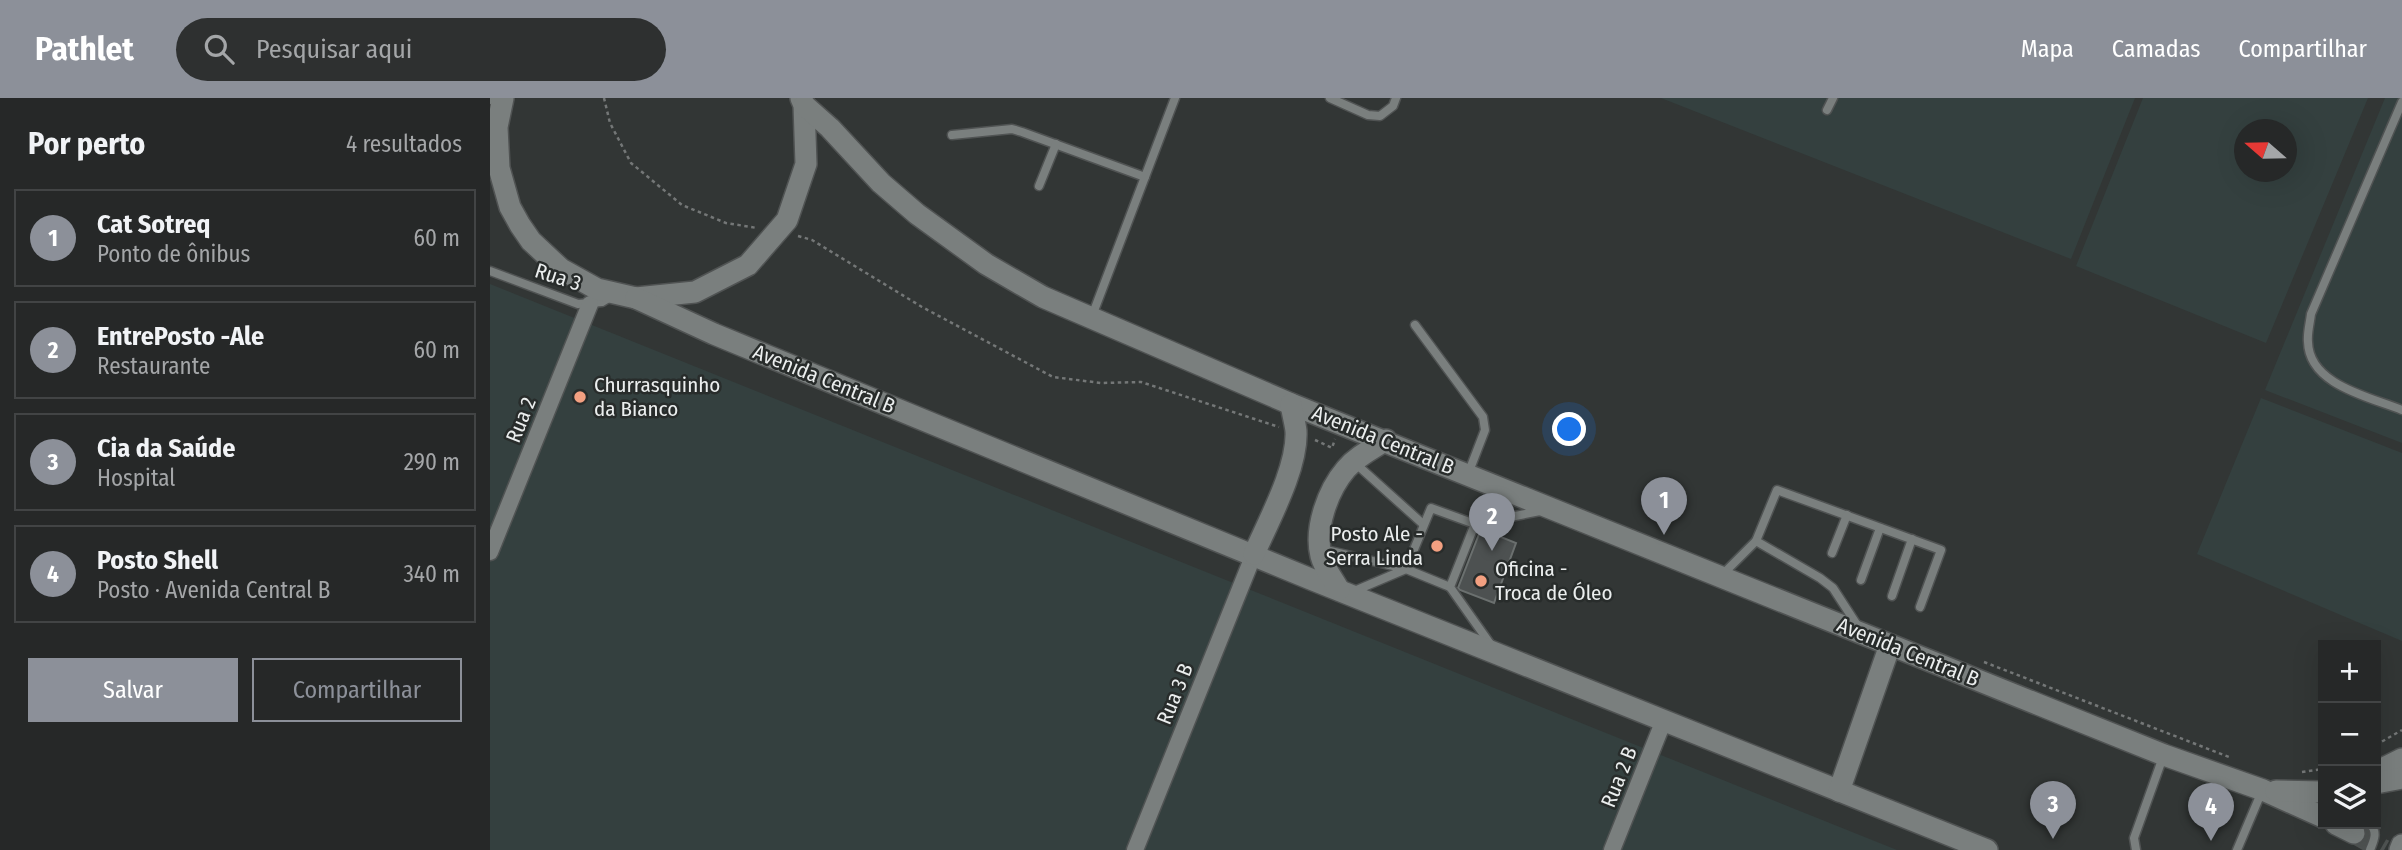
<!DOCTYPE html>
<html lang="pt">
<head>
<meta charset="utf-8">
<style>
  :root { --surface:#262828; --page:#2e3030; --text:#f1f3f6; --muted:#a4a6a8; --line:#424445; --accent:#8c9099 }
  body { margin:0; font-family:"Fira Sans Condensed",sans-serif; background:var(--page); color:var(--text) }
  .controls { position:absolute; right:21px; bottom:21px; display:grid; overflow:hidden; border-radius:0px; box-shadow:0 7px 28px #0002 }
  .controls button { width:63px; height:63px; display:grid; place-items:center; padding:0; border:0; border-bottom:2px solid var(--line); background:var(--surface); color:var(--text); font:35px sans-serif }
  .compass { position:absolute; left:1744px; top:21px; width:63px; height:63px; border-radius:50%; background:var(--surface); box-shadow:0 7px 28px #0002; rotate:290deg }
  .you { position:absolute; left:1080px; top:332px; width:24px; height:24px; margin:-18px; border:5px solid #fff; border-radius:50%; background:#1a73e8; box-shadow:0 0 0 10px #1a73e833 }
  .badge { display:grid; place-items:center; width:46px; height:46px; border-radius:50%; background:var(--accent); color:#fff; font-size:23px; font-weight:700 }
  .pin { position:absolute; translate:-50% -58px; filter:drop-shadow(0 2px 4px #0008) }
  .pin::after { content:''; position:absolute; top:37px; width:24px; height:21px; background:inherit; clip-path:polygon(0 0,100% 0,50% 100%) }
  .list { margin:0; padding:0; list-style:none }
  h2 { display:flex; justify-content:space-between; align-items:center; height:91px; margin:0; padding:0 28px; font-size:30px }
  h2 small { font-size:23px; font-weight:400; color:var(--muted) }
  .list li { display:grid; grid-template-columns:46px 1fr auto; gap:21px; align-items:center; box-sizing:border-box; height:98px; margin:0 14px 14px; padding:0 14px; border:2px solid var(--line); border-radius:0px }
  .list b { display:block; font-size:26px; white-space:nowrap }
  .list p { margin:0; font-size:23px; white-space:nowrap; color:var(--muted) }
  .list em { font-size:23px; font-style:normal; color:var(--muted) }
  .actions { display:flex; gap:14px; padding:21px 28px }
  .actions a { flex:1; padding:16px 0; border:2px solid var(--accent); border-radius:0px; text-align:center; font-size:24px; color:var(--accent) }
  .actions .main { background:var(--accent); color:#fff }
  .icon { flex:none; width:38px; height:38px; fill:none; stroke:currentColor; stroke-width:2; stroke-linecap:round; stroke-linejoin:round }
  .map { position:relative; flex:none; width:1912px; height:752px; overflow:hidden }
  header { display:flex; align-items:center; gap:42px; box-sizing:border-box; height:98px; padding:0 35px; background:var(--accent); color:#fff }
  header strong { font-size:33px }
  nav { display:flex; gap:38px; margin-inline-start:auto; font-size:24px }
  .search { width:490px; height:63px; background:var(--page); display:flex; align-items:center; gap:18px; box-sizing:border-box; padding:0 24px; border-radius:38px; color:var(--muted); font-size:26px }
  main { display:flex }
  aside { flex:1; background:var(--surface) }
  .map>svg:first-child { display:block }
  .built { fill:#34403f; fill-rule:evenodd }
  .building { fill:#4d5151; stroke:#6b706f; stroke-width:2 }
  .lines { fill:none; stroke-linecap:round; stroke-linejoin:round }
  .secondary-tunnel { stroke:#4e5251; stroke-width:21; stroke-dasharray:21 10; stroke-linecap:butt }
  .lane-casing { stroke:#505353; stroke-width:11 }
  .street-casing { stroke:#505353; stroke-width:19 }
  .secondary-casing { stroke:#505353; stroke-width:24 }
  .path { stroke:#747777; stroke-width:2.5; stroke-dasharray:3.5 3.5; stroke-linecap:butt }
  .lane { stroke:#7a7f7e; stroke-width:8 }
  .street { stroke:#7a7f7e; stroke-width:16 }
  .secondary { stroke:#7a7f7e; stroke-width:21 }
  .poi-dot { fill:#f3a081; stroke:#282c2b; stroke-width:2.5 }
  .labels { text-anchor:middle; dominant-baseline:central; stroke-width:5; stroke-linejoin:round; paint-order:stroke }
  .street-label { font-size:21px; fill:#ebeeee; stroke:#282c2b }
  .poi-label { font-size:21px; fill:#ebeeee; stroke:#282c2b; text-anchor:start }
</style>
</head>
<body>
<header>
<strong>Pathlet</strong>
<div class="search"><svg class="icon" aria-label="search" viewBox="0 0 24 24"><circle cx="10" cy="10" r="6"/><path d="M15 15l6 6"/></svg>Pesquisar aqui</div>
<nav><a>Mapa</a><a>Camadas</a><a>Compartilhar</a></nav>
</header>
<main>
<aside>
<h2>Por perto<small>4 resultados</small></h2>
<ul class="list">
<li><span class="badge">1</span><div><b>Cat Sotreq</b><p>Ponto de ônibus</p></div><em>60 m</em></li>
<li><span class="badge">2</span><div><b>EntrePosto -Ale</b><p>Restaurante</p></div><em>60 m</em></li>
<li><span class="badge">3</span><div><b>Cia da Saúde</b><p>Hospital</p></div><em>290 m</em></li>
<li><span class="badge">4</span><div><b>Posto Shell</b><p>Posto · Avenida Central B</p></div><em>340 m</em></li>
</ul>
<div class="actions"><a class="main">Salvar</a><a>Compartilhar</a></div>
</aside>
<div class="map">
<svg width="1912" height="752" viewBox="0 0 1912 752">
  <rect width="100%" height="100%" fill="#323635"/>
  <!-- built -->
  <g class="built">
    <path d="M1171,0H1645L1581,161Z"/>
    <path d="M1653,0H1878L1776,245L1586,168ZM1755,32H1797V74H1755Z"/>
    <path d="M1895,0H1912V345L1775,292Z"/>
    <path d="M0,186L1407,752H0Z"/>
    <path d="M1771,300L1912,355V543L1707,456Z"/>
  </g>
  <!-- building -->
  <path class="building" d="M991,431L1026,445L1004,505L970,492L968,490Z"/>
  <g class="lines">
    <!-- secondary-tunnel -->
    <path class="secondary-tunnel" d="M1864,735L1894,752"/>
    <!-- lane casing -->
    <g class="lane-casing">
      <g id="lane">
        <path d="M840,0L878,17L890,18L903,8L906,0"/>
        <path d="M0,2L2,0"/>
        <path d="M1912,4L1821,216C1820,225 1817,235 1818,244C1819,287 1880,299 1912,312"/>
        <path d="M1337,12L1343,0"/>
        <path d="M462,37L522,31L532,34L655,79"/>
        <path d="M549,88L566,46"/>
        <path d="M0,173L88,206L112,204L122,198"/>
        <path d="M602,218L685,0"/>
        <path d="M925,227L993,319L995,332L978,376"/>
        <path d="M865,365L933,426"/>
        <path d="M1266,443L1287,392L1451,452L1430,509"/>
        <path d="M832,451L916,471L960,489"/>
        <path d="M1342,455L1357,417"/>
        <path d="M1232,477L1266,443L1330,480L1343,490L1367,527"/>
        <path d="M1371,482L1390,430"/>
        <path d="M862,494L916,471L941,410L985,426"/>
        <path d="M1402,498L1422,441"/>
        <path d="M1001,547L960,489L985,426L1050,413"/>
        <path d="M1880,726C1888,734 1884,742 1880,752"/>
        <path d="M1646,752L1644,740L1673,659"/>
        <path d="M1747,752L1772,693"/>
      </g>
    </g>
    <!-- street casing -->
    <g class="street-casing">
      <g id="street">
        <path d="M0,454L100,206"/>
        <path d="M645,752L764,456"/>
        <path d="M1122,752L1174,622"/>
      </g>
    </g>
    <!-- secondary casing -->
    <g class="secondary-casing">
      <g id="secondary">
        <path d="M13,0L7,29L9,70L20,109L30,127L41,143L71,171L107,191L146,200L205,194L258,167L297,122L316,66L314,7L311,0"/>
        <path d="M314,7L340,30L391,85L427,116L496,166L553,199L801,306L1674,657L1773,692L1833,719"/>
        <path d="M146,200L224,236L823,482L1497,752"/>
        <path d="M764,456C779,422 808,369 806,333C805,324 802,314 801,306"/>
        <path d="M849,492C843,481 834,470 831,458C824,430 838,392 856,371C867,358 882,351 896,342"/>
        <path d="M1886,674L1912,661"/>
        <path d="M1886,685L1912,680"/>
        <path d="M1349,693L1400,547"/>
        <path d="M1786,693L1833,694"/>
        <path d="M1846,726L1864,735"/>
        <path d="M1910,752L1912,747"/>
      </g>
    </g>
    <!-- path -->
    <g class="path">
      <path d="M114,0L120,25L141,65L192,107L236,125L267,130"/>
      <path d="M308,138L322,142L432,209L563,279L611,285L651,284L789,329"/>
      <path d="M825,342L842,350L845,341"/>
      <path d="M1494,564L1739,659"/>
      <path d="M1886,647L1912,632"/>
      <path d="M1812,674L1833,671"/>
    </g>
    <!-- lane -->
    <use href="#lane" class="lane"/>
    <!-- street -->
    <use href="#street" class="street"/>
    <!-- secondary -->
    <use href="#secondary" class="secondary"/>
  </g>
  <!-- markers -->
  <g class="poi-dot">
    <circle cx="90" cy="299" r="7"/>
    <circle cx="947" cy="448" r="7"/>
    <circle cx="991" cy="483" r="7"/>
  </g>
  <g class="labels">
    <!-- street labels -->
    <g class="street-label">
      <text transform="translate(68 179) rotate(18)">Rua 3</text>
      <text transform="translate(334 281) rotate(22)">Avenida Central B</text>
      <text transform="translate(31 322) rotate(-68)">Rua 2</text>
      <text transform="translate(893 342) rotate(22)">Avenida Central B</text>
      <text transform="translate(1418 554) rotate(22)">Avenida Central B</text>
      <text transform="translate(685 596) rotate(-68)">Rua 3 B</text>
      <text transform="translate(1129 679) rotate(-68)">Rua 2 B</text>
    </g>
    <!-- poi labels -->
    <g class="poi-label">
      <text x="104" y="287">Churrasquinho<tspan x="104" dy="24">da Bianco</tspan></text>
      <text x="933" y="436" text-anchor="end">Posto Ale -<tspan x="933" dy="24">Serra Linda</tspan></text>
      <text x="1005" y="471">Oficina -<tspan x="1005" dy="24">Troca de Óleo</tspan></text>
    </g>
  </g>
</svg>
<div class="controls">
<button>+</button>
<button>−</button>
<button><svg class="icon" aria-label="layers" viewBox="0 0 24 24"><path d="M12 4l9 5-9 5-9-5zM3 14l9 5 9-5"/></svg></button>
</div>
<svg class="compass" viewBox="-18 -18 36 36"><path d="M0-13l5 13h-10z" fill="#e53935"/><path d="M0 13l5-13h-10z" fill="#a4a6a8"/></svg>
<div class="you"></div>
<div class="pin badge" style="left:1174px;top:437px">1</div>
<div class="pin badge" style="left:1002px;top:453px">2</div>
<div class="pin badge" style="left:1563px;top:741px">3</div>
<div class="pin badge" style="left:1721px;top:743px">4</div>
</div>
</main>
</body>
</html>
